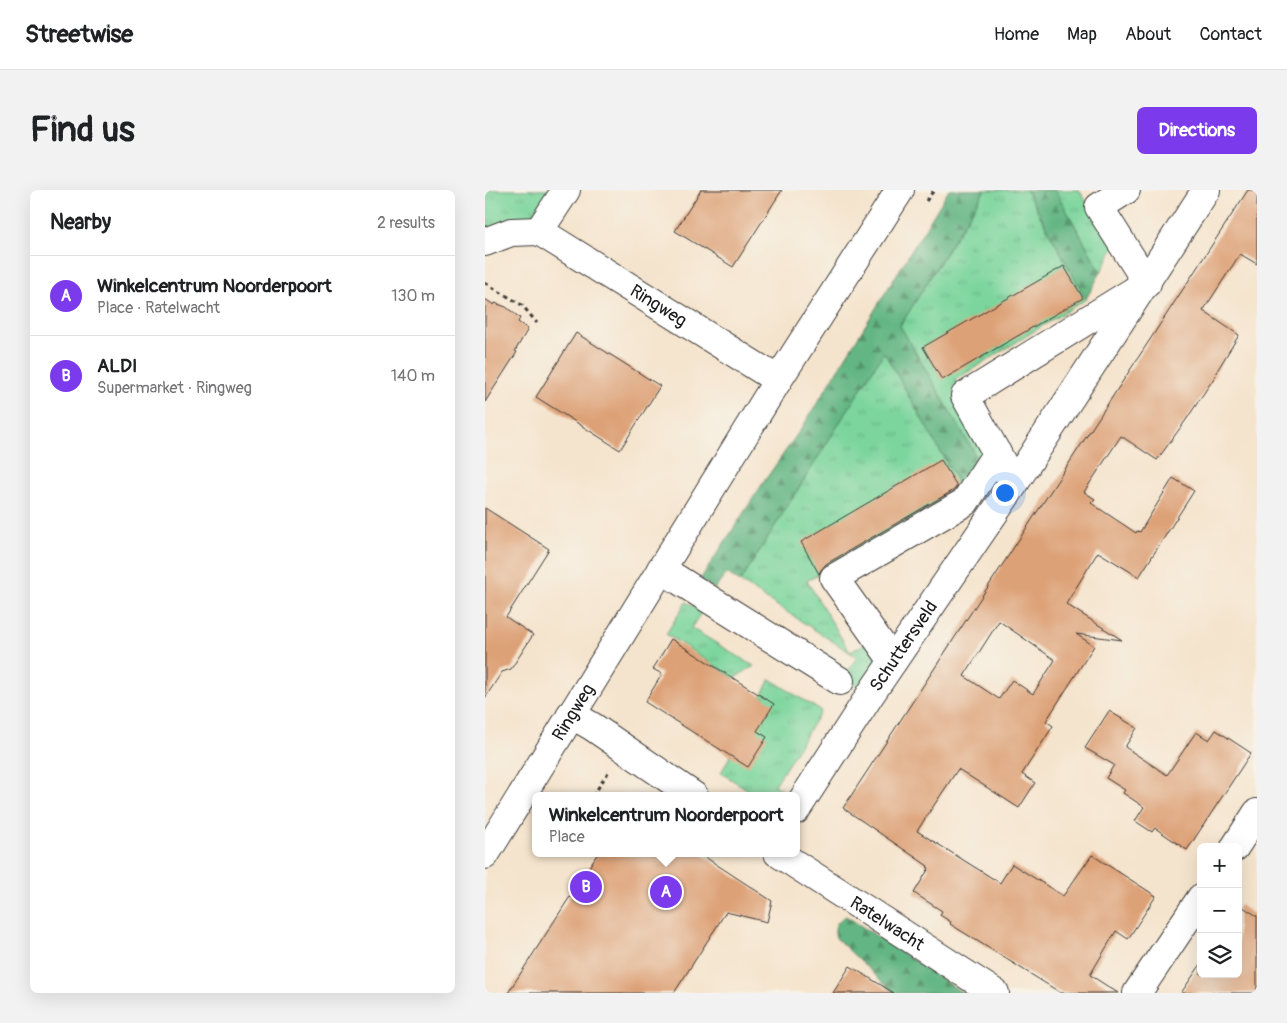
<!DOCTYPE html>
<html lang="en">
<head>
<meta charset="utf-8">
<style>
  :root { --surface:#fff; --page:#f2f2f2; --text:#202124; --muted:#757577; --line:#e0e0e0; --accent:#7c3aed }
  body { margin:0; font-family:Pangolin,sans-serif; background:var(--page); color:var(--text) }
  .controls { position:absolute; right:15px; bottom:15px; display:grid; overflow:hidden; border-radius:8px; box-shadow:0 5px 20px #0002 }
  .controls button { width:45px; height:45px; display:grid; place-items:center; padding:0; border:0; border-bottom:1px solid var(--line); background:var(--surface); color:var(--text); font:25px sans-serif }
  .you { position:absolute; left:519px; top:302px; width:18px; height:18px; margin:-12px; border:4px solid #fff; border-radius:50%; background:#1a73e8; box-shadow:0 0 0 8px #1a73e833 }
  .badge { display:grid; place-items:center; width:32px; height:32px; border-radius:50%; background:var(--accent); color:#fff; font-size:16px; font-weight:700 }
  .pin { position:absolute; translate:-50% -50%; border:2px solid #fff; box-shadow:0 1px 5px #0006 }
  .popup { position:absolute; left:47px; top:602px; width:268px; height:65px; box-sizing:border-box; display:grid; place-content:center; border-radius:8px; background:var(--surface); filter:drop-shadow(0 1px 4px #0005); font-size:16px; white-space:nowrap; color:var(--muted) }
  .popup b { font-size:19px; color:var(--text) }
  .popup::after { content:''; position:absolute; left:50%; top:100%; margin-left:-10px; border:10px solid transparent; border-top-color:var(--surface) }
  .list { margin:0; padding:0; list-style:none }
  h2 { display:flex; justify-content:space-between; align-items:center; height:65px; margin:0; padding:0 20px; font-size:21px }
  h2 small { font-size:16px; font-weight:400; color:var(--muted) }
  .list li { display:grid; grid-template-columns:32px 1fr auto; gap:15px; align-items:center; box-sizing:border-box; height:80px; padding:0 20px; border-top:1px solid var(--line) }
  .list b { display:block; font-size:19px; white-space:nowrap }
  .list p { margin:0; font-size:16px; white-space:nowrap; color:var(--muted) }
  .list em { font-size:16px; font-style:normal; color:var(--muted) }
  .icon { flex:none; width:28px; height:28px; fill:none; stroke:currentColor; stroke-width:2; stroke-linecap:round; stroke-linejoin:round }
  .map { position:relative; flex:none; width:772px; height:803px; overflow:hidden; border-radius:8px }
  header { display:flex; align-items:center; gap:30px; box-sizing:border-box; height:70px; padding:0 25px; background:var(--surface); border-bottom:1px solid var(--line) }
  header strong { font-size:24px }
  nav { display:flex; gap:28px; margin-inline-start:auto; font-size:18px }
  .intro { display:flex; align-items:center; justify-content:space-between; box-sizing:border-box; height:120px; padding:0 30px }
  h1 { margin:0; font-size:35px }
  .button { padding:12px 22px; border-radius:8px; background:var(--accent); color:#fff; font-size:18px; font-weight:700 }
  main { display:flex; gap:30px; padding:0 30px }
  aside { flex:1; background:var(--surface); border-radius:8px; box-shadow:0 5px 20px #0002 }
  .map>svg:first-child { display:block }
  .grass { fill:url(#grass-tufts); stroke:#4c785c }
  .forest { fill:url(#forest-firs); stroke:#406950 }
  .building { fill:#dda177; fill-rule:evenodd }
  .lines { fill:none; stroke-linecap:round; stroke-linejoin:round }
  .minor-casing { stroke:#3d3a37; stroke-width:30 }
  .major-casing { stroke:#3d3a37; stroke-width:30 }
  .path { stroke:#3d3a37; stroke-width:3; stroke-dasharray:4 4; stroke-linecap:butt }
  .minor { stroke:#fff; stroke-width:28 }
  .major { stroke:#fff; stroke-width:28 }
  .labels { text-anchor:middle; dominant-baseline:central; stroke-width:5; stroke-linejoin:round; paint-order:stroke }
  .street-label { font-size:18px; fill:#1c1c1c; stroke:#f7f3e8 }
</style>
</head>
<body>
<header>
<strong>Streetwise</strong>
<nav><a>Home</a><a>Map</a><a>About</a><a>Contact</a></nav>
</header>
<div class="intro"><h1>Find us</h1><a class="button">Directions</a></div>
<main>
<aside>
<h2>Nearby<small>2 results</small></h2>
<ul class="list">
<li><span class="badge">A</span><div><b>Winkelcentrum Noorderpoort</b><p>Place · Ratelwacht</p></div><em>130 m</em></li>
<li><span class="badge">B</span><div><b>ALDI</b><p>Supermarket · Ringweg</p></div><em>140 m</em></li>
</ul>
</aside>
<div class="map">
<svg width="772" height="803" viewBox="0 0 772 803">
  <defs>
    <pattern id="grass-tufts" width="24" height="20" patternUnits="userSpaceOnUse" patternTransform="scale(1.25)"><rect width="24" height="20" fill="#7bd59c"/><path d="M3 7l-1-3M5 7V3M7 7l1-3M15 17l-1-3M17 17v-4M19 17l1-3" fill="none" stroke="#6ab686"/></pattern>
    <pattern id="forest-firs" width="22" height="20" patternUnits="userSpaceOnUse" patternTransform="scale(1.25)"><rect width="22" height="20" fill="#64b684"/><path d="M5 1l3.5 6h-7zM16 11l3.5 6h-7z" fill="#52936b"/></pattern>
  </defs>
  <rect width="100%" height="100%" fill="#f7f3e8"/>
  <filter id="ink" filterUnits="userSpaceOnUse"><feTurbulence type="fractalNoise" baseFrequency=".02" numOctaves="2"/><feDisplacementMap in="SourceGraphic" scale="10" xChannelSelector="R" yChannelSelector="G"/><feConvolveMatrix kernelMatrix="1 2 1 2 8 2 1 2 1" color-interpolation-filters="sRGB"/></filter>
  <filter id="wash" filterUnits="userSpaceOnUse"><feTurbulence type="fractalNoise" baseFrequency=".0096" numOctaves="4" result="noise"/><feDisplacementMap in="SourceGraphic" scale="20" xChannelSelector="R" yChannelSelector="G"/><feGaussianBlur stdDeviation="1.12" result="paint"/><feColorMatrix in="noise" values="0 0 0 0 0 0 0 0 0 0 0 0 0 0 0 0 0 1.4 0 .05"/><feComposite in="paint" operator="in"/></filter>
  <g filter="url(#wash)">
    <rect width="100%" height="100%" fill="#f5e4cd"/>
    <!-- grass -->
    <g class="grass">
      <path d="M0,0H68L42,30L0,41Z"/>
      <path d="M500,0H541L601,109L470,190L504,253L494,271L415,136Z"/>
      <path d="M570,0H594L630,55L616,82Z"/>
      <path d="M399,161L476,298L322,391L365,462L384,452L392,472L378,499L359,488L372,467L255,392Z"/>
      <path d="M201,412L217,421L206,438L269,476L249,488L181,444Z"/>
      <path d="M285,489L336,521L290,595L308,606H269L270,604L236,583Z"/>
    </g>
    <!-- forest -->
    <g class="forest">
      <path d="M464,0H500L415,136L494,271L476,298L399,162L255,392L242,383L230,399L215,390L278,293L318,236Z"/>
      <path d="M541,0H570L616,82L601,109Z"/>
      <path d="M361,726L478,803H409L351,748C348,737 351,731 361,726Z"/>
    </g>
    <g id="blocks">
      <!-- building -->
      <g class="building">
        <path d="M216,0H297L248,77L190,41Z"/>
        <path d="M763,0H772V74L755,64L718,121L754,145L730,184L731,185L701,230L672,270L636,246L599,302L610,309L606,313L651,343L652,341L655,342L688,288L709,301L654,387L613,362L581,414L637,450L591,444L609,456L561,531L568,536L537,584L550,593L534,618L473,579L432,641L515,693L527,674L578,706L607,665L671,706L643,749L631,741L605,785L633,803H576L465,734L466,732L455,725L457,721L429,703L444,678L442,677L443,676L358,618ZM514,431L570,470L548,504L527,490L514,509L479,486Z"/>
        <path d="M579,76L598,108L457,190L438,157Z"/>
        <path d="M0,109L9,115L10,113L21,117L35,128L33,132L43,139L30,161L32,162L0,212Z"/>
        <path d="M91,143L175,196L135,260L51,207Z"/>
        <path d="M456,270L472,296L469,300L341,374L336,380L334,384L316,352Z"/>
        <path d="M0,318L64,359L21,427L48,445L26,479L17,482L0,508Z"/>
        <path d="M186,449L289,514L272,541L282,547L263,577L160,512L177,484L168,479Z"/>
        <path d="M624,521L652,538L640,557L682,585L711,542L724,550L731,540L766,563L702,660L670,638L667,642L650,631L659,617L638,603L640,600L621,588L629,575L600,558Z"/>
        <path d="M113,663H214L287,711L282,732L241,722L189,803H23Z"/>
        <path d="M755,715L772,726V803H696L716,774V784H753V718Z"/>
        <path d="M365,776L409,803H348Z"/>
      </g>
    </g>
  </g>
  <g filter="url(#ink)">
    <use href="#blocks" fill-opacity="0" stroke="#3d3a37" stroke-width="1"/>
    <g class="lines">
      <!-- minor casing -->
      <g class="minor-casing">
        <g id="minor">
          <path id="s1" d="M81,0L54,41L293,190"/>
          <path d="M0,52L26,42L54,41"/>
          <path d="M529,294L480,206L662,93L614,17L641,0"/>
          <path d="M176,379L355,491"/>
          <path d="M408,471L349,388L480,312L512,263"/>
          <path d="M86,524L108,537L209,606"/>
          <path id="s2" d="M311,620L387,502L529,294L721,0"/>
          <path d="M750,657L772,623"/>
          <path id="s3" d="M293,663L510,803"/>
          <path d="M652,803L716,708"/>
        </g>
      </g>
      <!-- major casing -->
      <g class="major-casing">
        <g id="major">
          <path id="s4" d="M0,665L293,190L415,0"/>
        </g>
      </g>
      <!-- path -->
      <g class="path">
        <path d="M441,11L449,0"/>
        <path d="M0,93L37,115L52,133"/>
        <path d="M108,606L124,581"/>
      </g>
      <!-- minor -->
      <use href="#minor" class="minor"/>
      <!-- major -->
      <use href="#major" class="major"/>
    </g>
  </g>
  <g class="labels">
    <!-- street labels -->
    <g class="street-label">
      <text stroke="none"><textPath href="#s1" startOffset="190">Ringweg</textPath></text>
      <text stroke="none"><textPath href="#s2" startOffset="196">Schuttersveld</textPath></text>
      <text stroke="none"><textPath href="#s4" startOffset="168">Ringweg</textPath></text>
      <text stroke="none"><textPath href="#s3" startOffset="130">Ratelwacht</textPath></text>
    </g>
  </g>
</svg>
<div class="controls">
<button>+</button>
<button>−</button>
<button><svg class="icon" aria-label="layers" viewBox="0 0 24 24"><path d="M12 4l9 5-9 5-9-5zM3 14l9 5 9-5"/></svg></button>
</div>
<div class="you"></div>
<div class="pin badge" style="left:181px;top:702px">A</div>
<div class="popup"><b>Winkelcentrum Noorderpoort</b>Place</div>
<div class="pin badge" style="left:101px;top:697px">B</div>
</div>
</main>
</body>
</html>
